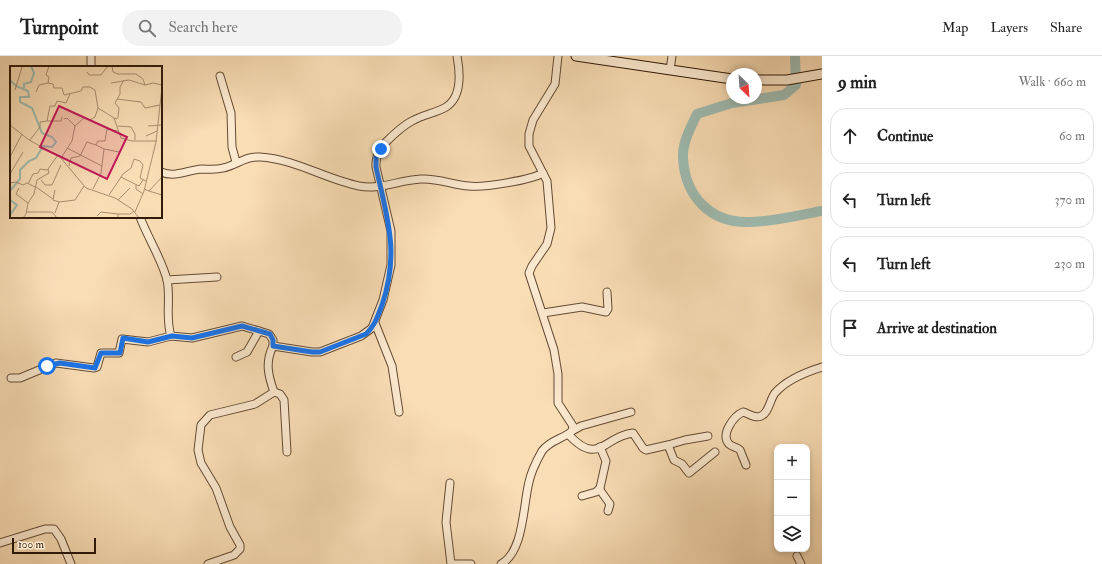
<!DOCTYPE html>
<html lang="en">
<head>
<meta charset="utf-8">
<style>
  :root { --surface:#fff; --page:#f2f2f2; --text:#222; --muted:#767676; --line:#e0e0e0 }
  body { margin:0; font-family:"IM FELL Double Pica",serif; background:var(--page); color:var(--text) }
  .controls { position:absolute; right:12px; bottom:12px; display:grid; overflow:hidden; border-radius:8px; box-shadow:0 2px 6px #0003 }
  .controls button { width:36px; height:36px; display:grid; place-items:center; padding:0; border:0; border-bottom:1px solid var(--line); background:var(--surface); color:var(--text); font:20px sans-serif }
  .compass { position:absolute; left:726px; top:12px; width:36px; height:36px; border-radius:50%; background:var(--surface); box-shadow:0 2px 6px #0003; rotate:155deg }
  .scale { position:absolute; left:12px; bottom:10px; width:84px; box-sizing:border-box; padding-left:4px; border:2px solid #321a09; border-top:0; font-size:11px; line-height:14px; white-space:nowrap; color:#321a09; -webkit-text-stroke:3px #fbe9cf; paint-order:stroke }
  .stop { position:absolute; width:12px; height:12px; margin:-9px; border:3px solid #1a73e8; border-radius:50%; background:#fff }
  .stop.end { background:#1a73e8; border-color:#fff; box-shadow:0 1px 4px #0008 }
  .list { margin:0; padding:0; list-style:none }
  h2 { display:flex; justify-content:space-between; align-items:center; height:52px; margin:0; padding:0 16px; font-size:17px }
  h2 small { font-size:13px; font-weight:400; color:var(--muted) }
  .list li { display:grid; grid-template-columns:26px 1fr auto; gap:12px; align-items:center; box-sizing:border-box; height:56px; margin:0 8px 8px; padding:0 8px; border:1px solid var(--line); border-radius:16px }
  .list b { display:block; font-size:15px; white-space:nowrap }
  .list em { font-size:13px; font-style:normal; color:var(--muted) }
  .icon { flex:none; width:22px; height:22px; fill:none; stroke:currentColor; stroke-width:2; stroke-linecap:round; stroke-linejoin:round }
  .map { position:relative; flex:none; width:822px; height:508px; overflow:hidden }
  header { display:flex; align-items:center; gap:24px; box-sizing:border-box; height:56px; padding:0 20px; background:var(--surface); border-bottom:1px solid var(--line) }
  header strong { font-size:19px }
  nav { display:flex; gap:22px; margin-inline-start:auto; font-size:14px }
  .search { width:280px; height:36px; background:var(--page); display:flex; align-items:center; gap:10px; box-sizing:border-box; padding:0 14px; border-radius:22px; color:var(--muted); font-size:15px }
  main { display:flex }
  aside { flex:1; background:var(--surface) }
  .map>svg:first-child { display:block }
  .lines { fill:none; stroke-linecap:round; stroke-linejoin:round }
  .river { stroke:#9ebbb1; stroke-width:10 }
  .street-casing { stroke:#644b34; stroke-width:9 }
  .secondary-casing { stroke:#321a09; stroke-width:11 }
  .street { stroke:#fbe9cf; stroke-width:7 }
  .secondary { stroke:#fbe9cf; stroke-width:9 }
  .route { stroke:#1a73e8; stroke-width:5 }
  .inset-river { fill:none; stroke:#9ebbb1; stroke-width:2 }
  .inset-road { fill:none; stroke:#a98f70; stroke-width:1 }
  .view { fill:#c2185b; fill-opacity:0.15; stroke:#c2185b; stroke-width:2 }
  .inset-edge { fill:none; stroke:#321a09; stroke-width:2 }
</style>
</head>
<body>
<header>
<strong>Turnpoint</strong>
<div class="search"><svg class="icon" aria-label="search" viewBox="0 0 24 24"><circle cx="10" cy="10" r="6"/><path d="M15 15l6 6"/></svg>Search here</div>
<nav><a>Map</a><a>Layers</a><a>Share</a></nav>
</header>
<main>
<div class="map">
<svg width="822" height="508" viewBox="0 0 822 508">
  <rect width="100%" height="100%" fill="#f9ddb5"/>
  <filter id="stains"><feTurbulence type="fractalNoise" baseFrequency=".005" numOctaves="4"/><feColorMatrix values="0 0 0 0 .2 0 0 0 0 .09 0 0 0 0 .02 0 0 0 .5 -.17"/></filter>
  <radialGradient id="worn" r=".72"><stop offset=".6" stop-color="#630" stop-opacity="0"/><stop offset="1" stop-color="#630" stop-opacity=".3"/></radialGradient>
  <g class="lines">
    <!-- river -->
    <path class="river" d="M795,0L796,29L784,39L732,47L697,58C691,71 682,87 683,102C685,140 710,167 749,166C772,166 799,159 822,155"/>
    <!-- street casing -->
    <g class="street-casing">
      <g id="street">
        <path d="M91,11V0"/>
        <path d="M670,14L672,0"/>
        <path d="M220,20L231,57L232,91L236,106"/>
        <path d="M161,116C176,122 187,114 202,113C210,113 216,114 223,112C237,109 245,100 260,101C295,103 325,123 359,130C381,134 399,124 421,123C438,122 453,129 469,130C483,132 531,124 543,117"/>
        <path d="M140,161C147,180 163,206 167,224C171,242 165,262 171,280L192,282L242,270L269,278L273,284V290"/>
        <path d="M167,224L217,221"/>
        <path d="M543,257L582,251L606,256L608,253L607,236"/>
        <path d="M375,267L392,310L399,356"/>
        <path d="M236,301L247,296L259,275"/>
        <path d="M11,322H20L56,307L94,312L97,311L101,297H119L122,283L148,286L171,280"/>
        <path d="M274,336L280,338L284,344L287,396"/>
        <path d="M572,375L581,370L631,356"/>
        <path d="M569,379C599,411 604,380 633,377L643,392L646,394L668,389L674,404L682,408L689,417L715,396"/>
        <path d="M668,389L685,384L708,380"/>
        <path d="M746,409L740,394C737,391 732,391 729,388C720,378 734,360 743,356C748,357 755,363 761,360C769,357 770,343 775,337C786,324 806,316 822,311"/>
        <path d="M450,427L446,466L451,508H471"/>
        <path d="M600,434L610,448L608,455"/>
        <path d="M582,440L596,436L600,432L606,405L600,391"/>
        <path d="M0,487L45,473H54L61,483L71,508"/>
        <path d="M797,500L801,508"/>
        <path d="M208,508L234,499L240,493V489L230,471L216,432L201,407L198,394L201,369L210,359L255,348L274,336C268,319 265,306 273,290L312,296H320L361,280L372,272L383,244L391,209V175L376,111C375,100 380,94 386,86C394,78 402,70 412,65C422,59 436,57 446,51C462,41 460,16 457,0"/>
        <path d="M501,508C524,496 523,449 529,426C531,416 537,404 542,395C550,384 563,383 572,375L573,370L558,347V318L554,294L529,217L532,210L547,188L551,172L547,125L529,90V78L533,64L555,28L558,0"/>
      </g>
    </g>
    <!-- secondary casing -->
    <g class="secondary-casing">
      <g id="secondary">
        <path d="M576,0L732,23"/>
        <path d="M756,24H787L822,18"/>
      </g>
    </g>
    <!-- street -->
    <use href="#street" class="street"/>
    <!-- secondary -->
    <use href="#secondary" class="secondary"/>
  </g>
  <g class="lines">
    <!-- route -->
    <path class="route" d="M47,310L60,307L95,312L101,297H120L123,282L148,286L172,280L192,282L242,270L270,278L273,284V290L312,296H320L366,278C375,270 378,259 382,249C400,196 387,162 376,111V102L381,93"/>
  </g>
  <!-- overview -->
  <g transform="translate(10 10)">
    <rect width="152" height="152" fill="#f9ddb5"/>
    <path class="inset-river" d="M0,14L6,20L18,25L19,31H10V36L22,42L32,67L42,71L46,76L42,81L33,80L26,92L19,95L10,104V113L0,125M14,22V18L21,16L24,7L21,0M0,134L7,139L0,149"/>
    <path class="inset-road" d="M39,0L36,9L39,11L38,17L43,18L44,22H52L54,29L71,25L73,21H80L85,24L88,42L104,52L111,72L122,75H147M102,0L103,6L108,8H126L133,13L135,19M77,6L79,9H91L97,1L101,0M101,17L119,14L135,19L143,17L152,19M5,24L12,1M26,26L29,19L38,17M107,33L131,36L135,42L150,39M104,52L107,53L108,51L109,42L105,37L110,28V21L114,14M54,53L57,52L65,60M37,55H51L52,51M0,59L19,74L50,91L76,122L105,132L122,143L129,152M108,60L121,61L125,68V74M138,60L152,59M136,70L147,65M20,74L30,61V56L37,55L40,40H45L47,35L56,37L60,28M57,82L92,100M94,83L109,86M0,91L12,68M51,92L62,75L65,60L74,52L80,54L85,51L88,42M59,100L61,92L70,90L77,76L86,79L88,75H95L97,63L108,65M0,108L13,86M111,111L129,120L133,114M31,114L35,119H42L51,99M0,117L6,116L13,119L17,117L25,121M18,118L23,108L28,107L30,103L38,104M126,119V123L133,128M26,121L43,133M9,122L6,128L18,137M83,123L91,107L94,83L86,79M134,123L139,125L152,111M45,124L43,134L49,136M139,125L152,129M99,129L113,108L121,102L124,93L130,95L133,99L130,112L136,115M108,134L120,122M16,146H42L47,152M125,146L134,125L146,76L152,21M45,147L49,136L65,134L74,120M87,150L91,146L108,148M13,152L16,148L18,137L24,128L27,114L39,107L38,103L48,89M108,152V148H120L124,145"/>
    <path class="view" d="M49,40L117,71L97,113L30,81Z"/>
    <rect width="152" height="152" class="inset-edge"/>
  </g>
  <rect width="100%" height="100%" filter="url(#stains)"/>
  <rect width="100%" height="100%" fill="url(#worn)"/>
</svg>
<div class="controls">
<button>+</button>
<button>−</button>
<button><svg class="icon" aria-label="layers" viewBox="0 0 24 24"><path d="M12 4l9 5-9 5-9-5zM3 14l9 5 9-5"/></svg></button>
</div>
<svg class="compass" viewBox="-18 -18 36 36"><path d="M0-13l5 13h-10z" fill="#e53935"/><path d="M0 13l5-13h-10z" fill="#767676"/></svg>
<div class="scale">100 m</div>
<div class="stop" style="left:47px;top:310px"></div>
<div class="stop end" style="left:381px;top:93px"></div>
</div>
<aside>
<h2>9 min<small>Walk · 660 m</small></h2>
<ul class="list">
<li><svg class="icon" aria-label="ahead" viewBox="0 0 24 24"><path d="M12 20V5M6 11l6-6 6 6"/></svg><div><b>Continue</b></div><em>60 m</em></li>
<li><svg class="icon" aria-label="left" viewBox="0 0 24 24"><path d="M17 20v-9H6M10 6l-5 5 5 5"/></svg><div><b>Turn left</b></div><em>370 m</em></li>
<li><svg class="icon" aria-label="left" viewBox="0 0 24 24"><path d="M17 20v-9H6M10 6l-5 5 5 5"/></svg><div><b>Turn left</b></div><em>230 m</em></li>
<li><svg class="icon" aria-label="arrive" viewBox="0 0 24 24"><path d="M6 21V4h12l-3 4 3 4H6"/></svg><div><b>Arrive at destination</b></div></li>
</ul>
</aside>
</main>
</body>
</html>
